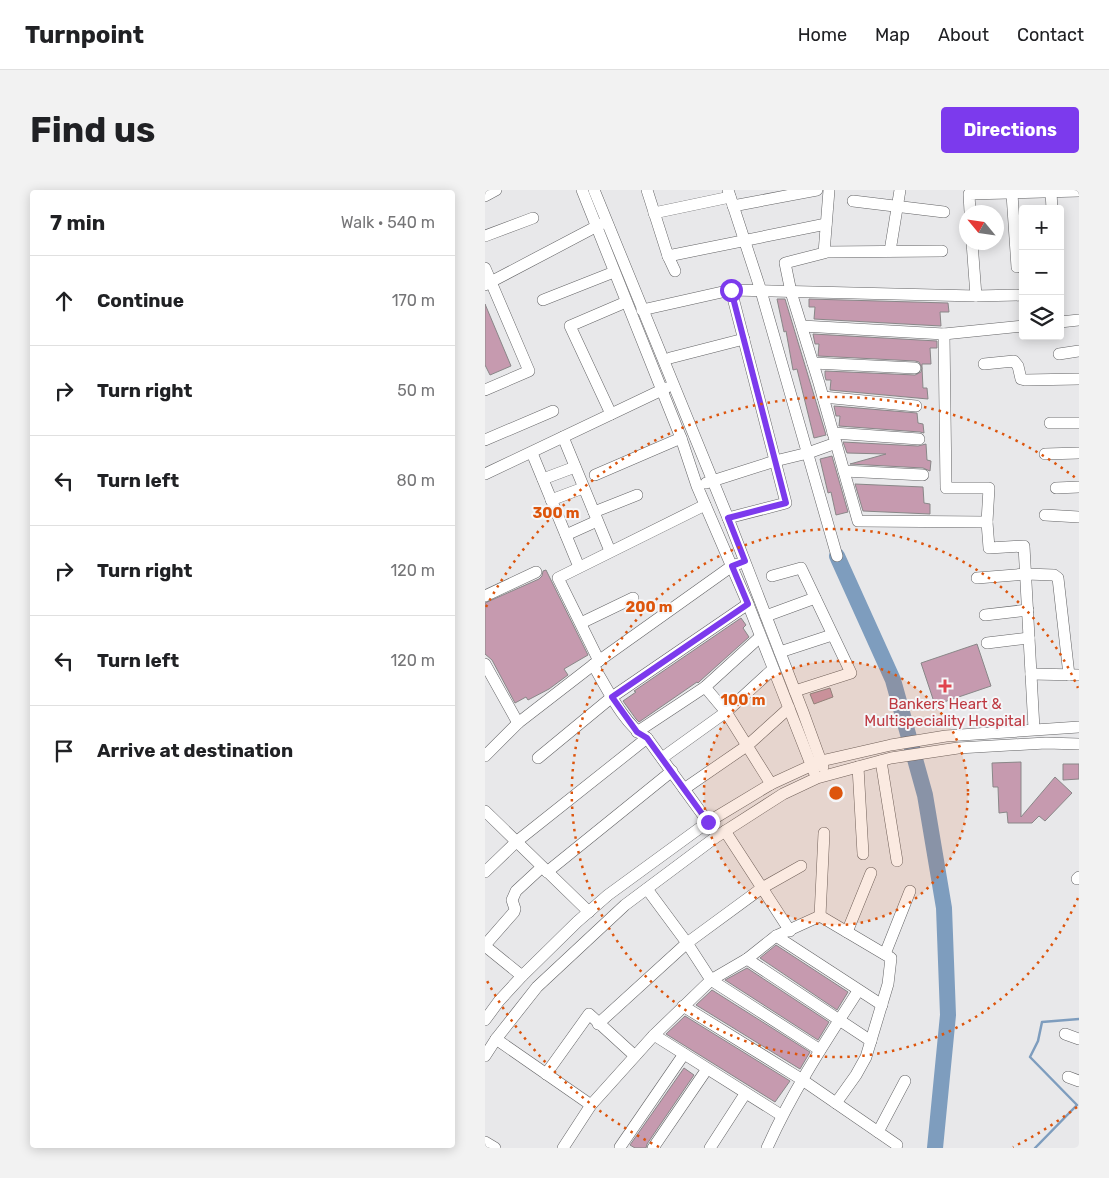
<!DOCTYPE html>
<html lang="en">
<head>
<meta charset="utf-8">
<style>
  :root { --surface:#fff; --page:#f2f2f2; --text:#202124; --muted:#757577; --line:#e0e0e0; --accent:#7c3aed }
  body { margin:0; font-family:Rubik,sans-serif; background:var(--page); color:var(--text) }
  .controls { position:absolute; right:15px; top:15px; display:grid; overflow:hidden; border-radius:5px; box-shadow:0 2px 12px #0003 }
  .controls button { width:45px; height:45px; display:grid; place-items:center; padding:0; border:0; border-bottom:1px solid var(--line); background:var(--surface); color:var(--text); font:25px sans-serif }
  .compass { position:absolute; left:474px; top:15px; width:45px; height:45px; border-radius:50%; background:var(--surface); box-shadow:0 2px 12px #0003; rotate:299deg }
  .stop { position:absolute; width:15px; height:15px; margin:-11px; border:4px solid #7c3aed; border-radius:50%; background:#fff }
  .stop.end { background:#7c3aed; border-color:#fff; box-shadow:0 1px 5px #0008 }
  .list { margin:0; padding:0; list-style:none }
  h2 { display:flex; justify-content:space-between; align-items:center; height:65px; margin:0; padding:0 20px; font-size:21px }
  h2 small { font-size:16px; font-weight:400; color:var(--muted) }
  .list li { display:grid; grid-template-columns:32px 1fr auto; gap:15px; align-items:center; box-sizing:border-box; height:90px; padding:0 20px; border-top:1px solid var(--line) }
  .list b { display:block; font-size:19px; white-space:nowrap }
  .list em { font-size:16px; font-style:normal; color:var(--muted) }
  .icon { flex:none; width:28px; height:28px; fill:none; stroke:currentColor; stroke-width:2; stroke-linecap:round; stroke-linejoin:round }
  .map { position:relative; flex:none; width:594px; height:958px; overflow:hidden; border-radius:5px }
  header { display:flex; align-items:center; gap:30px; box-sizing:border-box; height:70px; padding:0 25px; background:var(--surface); border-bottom:1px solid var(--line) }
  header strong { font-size:24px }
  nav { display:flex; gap:28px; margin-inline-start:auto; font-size:18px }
  .intro { display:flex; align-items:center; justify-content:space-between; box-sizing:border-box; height:120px; padding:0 30px }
  h1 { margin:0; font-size:35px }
  .button { padding:12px 22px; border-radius:5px; background:var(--accent); color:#fff; font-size:18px; font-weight:700 }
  main { display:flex; gap:30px; padding:0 30px }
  aside { flex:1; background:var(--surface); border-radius:5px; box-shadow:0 2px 12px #0003 }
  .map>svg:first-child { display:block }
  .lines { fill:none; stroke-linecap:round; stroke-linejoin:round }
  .stream { stroke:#7e9dbe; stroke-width:2.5 }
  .river { stroke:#7e9dbe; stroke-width:16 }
  .building { fill:#c69aaf; stroke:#898788 }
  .minor-casing { stroke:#636365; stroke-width:12 }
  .minor { stroke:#fff; stroke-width:11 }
  .route { stroke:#7c3aed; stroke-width:6 }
  .ring { fill:none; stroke:#dd550c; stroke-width:2.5; stroke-dasharray:2.5 5 }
  .health-dot { fill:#e0444e; stroke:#f5f6f8; stroke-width:2 }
  .labels { text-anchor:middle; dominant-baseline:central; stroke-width:4; stroke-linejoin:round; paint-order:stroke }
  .health-label { font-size:15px; fill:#be3a42; stroke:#f5f6f8 }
  .centre { fill:#dd550c; stroke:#f5f6f8; stroke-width:2.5 }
  .ring-label { font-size:15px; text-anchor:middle; font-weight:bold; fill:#dd550c; stroke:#f5f6f8; stroke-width:4; stroke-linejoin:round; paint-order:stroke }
</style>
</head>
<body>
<header>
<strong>Turnpoint</strong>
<nav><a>Home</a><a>Map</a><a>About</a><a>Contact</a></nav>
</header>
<div class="intro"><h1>Find us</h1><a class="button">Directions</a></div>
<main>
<aside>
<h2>7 min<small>Walk · 540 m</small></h2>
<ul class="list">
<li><svg class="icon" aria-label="ahead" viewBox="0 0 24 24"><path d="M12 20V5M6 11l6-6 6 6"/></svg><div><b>Continue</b></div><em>170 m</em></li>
<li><svg class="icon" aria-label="right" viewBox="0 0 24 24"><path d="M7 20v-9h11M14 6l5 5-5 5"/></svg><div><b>Turn right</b></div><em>50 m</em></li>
<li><svg class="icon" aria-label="left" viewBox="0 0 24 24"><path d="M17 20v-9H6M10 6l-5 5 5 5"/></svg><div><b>Turn left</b></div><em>80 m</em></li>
<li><svg class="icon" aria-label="right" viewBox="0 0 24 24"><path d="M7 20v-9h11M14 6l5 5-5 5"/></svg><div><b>Turn right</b></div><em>120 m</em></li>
<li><svg class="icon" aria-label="left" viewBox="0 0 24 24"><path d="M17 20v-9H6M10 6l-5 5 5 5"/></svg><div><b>Turn left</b></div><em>120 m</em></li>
<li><svg class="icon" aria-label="arrive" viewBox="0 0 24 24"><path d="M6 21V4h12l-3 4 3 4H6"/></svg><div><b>Arrive at destination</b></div></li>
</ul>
</aside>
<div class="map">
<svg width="594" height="958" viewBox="0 0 594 958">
  <rect width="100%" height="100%" fill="#e8e8ea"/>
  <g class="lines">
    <!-- stream -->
    <path class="stream" d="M550,958L592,915L545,867L553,851L557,832L594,829"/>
    <!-- river -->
    <path class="river" d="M352,366L408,490L440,605L459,718L463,825L450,958"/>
  </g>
  <!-- building -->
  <g class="building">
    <path d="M292,109H300L341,245L329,248L312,179L308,180L301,141L299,142Z"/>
    <path d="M324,109L463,113L464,122H455L456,136L329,129L330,117H324Z"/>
    <path d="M0,114L26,176L5,185L0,175Z"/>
    <path d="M328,144L452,151V158H445L446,174H437V178L434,172L430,171L333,166L334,154H330Z"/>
    <path d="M437,178L438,198H442L443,209L345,200L346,190H341L340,186V181L430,185L436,182Z"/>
    <path d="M349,216L432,223L433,233L438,234L439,243L435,242L354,236L355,226H351Z"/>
    <path d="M358,252L433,256L441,254L442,270L446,271L445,281L438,278L365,274L401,264L362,263Z"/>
    <path d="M347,266L363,322L351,325L346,302L343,303L335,269Z"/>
    <path d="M370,294L438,297L439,313L445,314V324L378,321Z"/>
    <path d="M61,380L103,465L79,479L83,485L64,499L43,510L41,507L30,513L7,470L0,464V413L54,389L57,386L58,381Z"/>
    <path d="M256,428L261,435L258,438L264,447L215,491L213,493L212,492L154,532L151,529L138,511L151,502L149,501Z"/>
    <path d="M492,454L506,496L450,515L436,473Z"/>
    <path d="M345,498L348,507L329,514L325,504Z"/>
    <path d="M536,572V627L570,587L587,603L560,631L554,626L547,633H523L522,622L514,623L513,597H508L507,573Z"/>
    <path d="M578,574H594V589L578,590Z"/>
    <path d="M291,755L363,802L352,820L275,768Z"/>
    <path d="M262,778L344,832L333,850L240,790Z"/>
    <path d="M227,800L325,862L315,879L211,815Z"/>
    <path d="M200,826L305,891L290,912L181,844Z"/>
    <path d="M199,878L209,885L162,954L161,958H150L145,955Z"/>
  </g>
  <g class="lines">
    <!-- minor casing -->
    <g class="minor-casing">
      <g id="minor">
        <path d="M97,0L196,248L212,296L263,414L329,582"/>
        <path d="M109,0L243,328L318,522L338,577"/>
        <path d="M162,0L183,66L341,34"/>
        <path d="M243,0L276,101L352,366"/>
        <path d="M344,0L339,63L300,73L306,102L334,193L373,331L502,332L504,358L539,356L549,539"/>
        <path d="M566,2L567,19"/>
        <path d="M527,4L532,77"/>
        <path d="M0,6L11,0"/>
        <path d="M368,11L459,22"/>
        <path d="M248,16L332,0"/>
        <path d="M485,22L484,4L594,1"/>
        <path d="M169,23L245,7"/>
        <path d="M0,46L48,28"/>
        <path d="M487,52L491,106"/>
        <path d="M405,61L415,0"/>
        <path d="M339,62L457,61"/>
        <path d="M183,66L190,81"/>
        <path d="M0,78L44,181L0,200"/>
        <path d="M0,95L116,34"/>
        <path d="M58,110L129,82"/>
        <path d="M157,120L246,100L491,106L538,105"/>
        <path d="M575,132L594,130"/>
        <path d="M317,136L459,144L461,298H504L502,332"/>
        <path d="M459,144L538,136"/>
        <path d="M574,164L594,161"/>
        <path d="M185,168L259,149"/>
        <path d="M328,173L430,178"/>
        <path d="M499,174L529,171L533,176L536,189L540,190L594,189"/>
        <path d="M338,207L431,216"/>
        <path d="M126,224L85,136L141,112"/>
        <path d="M565,233H594"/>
        <path d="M348,243L434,249"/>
        <path d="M78,247L125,361"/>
        <path d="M0,250L68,221"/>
        <path d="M47,263L94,377"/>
        <path d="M560,264L594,263"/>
        <path d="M359,281L438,285"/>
        <path d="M0,284L181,198"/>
        <path d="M110,285L196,248"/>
        <path d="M58,289L90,277"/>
        <path d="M221,293L290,271L323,263L351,253"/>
        <path d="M571,298L594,297"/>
        <path d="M66,310L98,298"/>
        <path d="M109,322L152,305"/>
        <path d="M560,325L594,327"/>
        <path d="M243,328L301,313L246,100"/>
        <path d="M81,345L112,331"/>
        <path d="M287,386L316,378L366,483L310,501"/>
        <path d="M492,388L541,384L569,385L573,388L584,485"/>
        <path d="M0,406L51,382"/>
        <path d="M500,425L543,420"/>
        <path d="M281,426L330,408"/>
        <path d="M96,433L148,408"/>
        <path d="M502,453L544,448"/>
        <path d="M295,462L347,445"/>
        <path d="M114,471L73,388L220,315"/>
        <path d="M0,474L33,533"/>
        <path d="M108,475C122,498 139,535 162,548L223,632"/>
        <path d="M546,484L594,485"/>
        <path d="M220,497L241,522L286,594"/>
        <path d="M152,542L220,497L275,447"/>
        <path d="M0,566L33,533L108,475L247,376L253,374"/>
        <path d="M53,568L127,507L263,414"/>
        <path d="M177,568L241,522L288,479"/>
        <path d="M396,571L412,671"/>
        <path d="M373,577L378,664"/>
        <path d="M199,599L263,555L304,518"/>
        <path d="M0,621L104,722"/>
        <path d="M240,641L305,741"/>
        <path d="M0,682L31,652L162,548"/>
        <path d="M62,682L187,581"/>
        <path d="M592,689L594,687"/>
        <path d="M162,699L202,753L226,790L335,860"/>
        <path d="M335,726L339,643"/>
        <path d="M362,742L386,683"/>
        <path d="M291,746L397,815"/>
        <path d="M0,755L29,722L30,719L27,710L31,701L57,677"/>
        <path d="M0,756L37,786"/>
        <path d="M400,764L425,701"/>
        <path d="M262,769L386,851"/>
        <path d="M198,816L316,889L412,955"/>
        <path d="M0,830L14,811L37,786L92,732L123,705L223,632L286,594L336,571L406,555L461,546L594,537"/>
        <path d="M113,834L202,753L277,698L316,676"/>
        <path d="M580,844L594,849"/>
        <path d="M169,845L296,925"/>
        <path d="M11,849L106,915"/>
        <path d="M0,866L11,849L52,797L140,715L231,647L298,604L332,588L406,568L473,558L561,553L594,554"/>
        <path d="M61,884L104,824L150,866"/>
        <path d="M583,887L594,891"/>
        <path d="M393,942L420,891"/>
        <path d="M0,952L10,958"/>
        <path d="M135,957L199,864"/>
        <path d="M78,958L106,915L169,845L226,790L262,769L291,746L335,726L406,768L403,794L381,867L371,885L351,913"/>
        <path d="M168,958L222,879"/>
        <path d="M225,958L260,904"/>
        <path d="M282,958C307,902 340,852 373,801"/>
      </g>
    </g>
    <!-- minor -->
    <use href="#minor" class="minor"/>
  </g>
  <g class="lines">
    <!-- route -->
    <path class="route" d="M223,632L162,548L152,542L127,507L263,414L247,376L260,371L243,328L301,313L246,100"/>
  </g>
  <!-- distance rings -->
  <circle cx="351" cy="603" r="132" fill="#dd550c" fill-opacity=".12"/>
  <g class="ring">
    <circle cx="351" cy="603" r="132"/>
    <path d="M593 708A264 264 0 1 1 593 498"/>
    <path d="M592 917A396 396 0 0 1 528 957M174 957A396 396 0 0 1 1 789M1 417A396 396 0 0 1 592 289"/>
  </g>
  <!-- markers -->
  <path class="health-dot" d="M457.5 488.5h5v5h5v5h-5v5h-5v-5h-5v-5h5z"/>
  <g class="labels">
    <!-- health labels -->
    <g class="health-label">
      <text x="460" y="514">Bankers Heart &amp;<tspan x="460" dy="17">Multispeciality Hospital</tspan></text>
    </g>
  </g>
  <circle cx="351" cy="603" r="8" class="centre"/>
  <g class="ring-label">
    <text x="71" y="328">300 m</text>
    <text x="164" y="422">200 m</text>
    <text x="258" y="515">100 m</text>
  </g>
</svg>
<div class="controls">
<button>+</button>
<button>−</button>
<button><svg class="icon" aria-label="layers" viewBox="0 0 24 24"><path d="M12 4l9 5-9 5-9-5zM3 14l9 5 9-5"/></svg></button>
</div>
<svg class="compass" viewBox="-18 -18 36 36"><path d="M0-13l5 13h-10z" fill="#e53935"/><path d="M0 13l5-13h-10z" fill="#757577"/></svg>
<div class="stop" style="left:246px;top:100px"></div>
<div class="stop end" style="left:223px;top:632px"></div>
</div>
</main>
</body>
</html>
